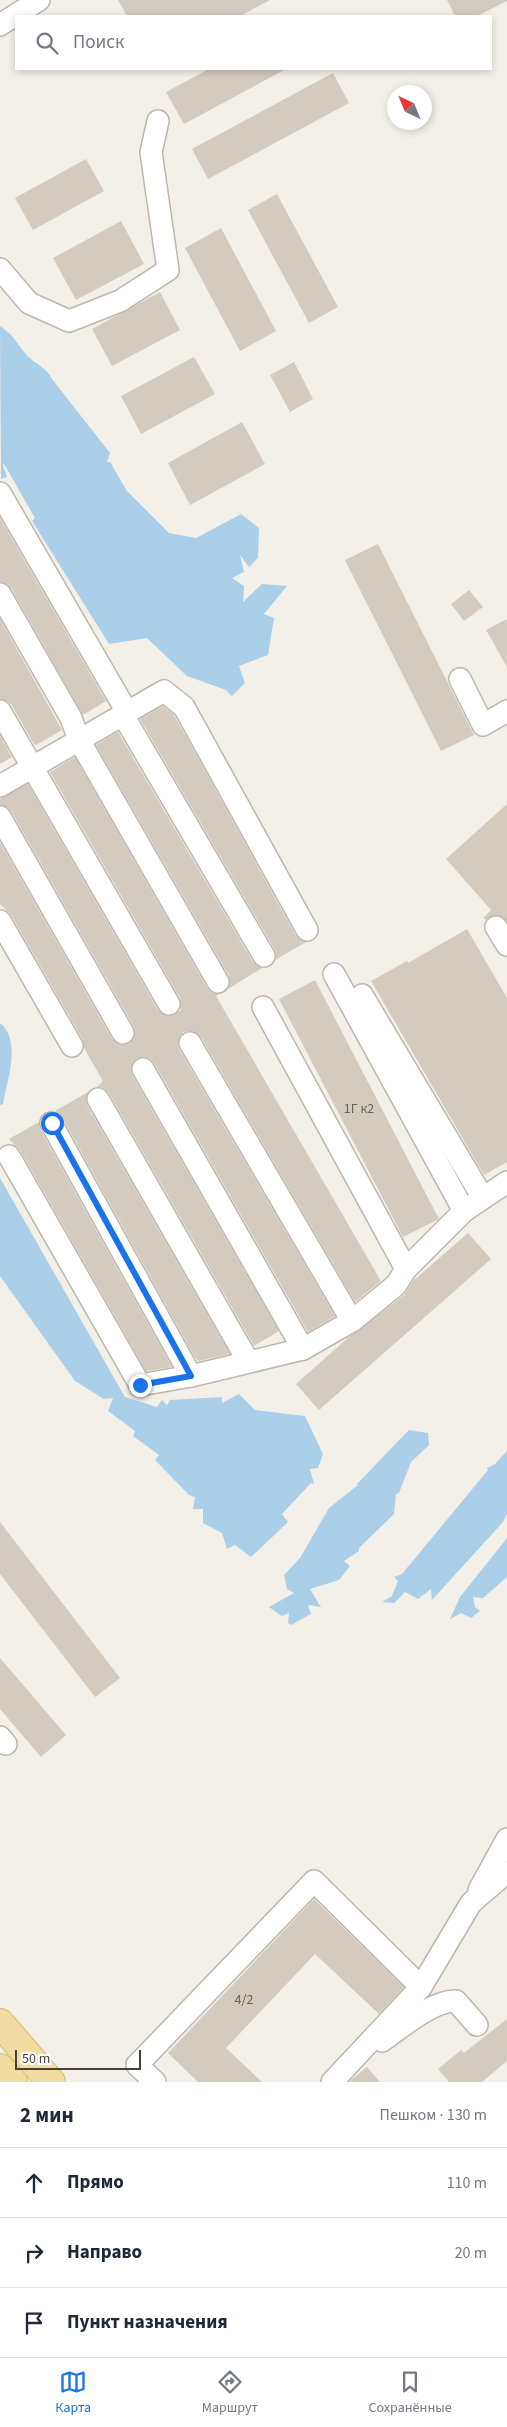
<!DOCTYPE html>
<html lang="ru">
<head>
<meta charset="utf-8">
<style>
  :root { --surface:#fff; --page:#f6f6f7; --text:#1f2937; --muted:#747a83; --line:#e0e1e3; --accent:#1a73e8 }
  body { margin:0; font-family:"Source Sans 3",sans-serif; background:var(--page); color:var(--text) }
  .compass { position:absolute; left:387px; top:85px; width:45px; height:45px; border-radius:50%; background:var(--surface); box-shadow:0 2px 8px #0003; rotate:316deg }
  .scale { position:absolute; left:15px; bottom:12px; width:126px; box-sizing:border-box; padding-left:5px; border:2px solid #454038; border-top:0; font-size:14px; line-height:18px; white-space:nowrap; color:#454038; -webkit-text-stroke:4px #fff; paint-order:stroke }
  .stop { position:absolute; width:15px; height:15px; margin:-11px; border:4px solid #1a73e8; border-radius:50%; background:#fff }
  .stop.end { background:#1a73e8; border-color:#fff; box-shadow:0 1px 5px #0008 }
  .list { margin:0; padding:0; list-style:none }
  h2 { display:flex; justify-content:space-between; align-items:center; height:65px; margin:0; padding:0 20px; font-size:21px }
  h2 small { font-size:16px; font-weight:400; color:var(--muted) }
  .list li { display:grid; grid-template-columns:32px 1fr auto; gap:15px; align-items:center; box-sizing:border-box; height:70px; padding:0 20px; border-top:1px solid var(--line) }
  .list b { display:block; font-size:19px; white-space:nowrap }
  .list em { font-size:16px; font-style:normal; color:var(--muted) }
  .icon { flex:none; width:28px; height:28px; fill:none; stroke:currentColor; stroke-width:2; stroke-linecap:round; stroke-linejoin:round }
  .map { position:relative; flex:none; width:507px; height:2082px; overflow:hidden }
  .search { position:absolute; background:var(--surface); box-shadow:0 2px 8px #0003; left:15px; right:15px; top:15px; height:55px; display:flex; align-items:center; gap:12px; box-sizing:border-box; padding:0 18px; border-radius:0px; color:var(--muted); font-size:19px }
  .sheet { height:275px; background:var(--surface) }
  nav { display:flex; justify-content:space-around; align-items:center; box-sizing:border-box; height:70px; border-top:1px solid var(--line); background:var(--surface); font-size:14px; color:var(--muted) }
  nav a { display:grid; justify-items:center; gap:2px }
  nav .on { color:var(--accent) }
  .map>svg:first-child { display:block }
  .water { fill:#accfe9 }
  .building { fill:#d3cbbf }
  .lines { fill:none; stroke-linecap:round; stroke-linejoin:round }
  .minor-casing { stroke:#bdb7ac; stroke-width:24 }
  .major-casing { stroke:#d7b973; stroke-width:30 }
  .minor { stroke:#fff; stroke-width:21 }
  .major { stroke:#f3dca1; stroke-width:28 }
  .route { stroke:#1a73e8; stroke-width:6 }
  .labels { text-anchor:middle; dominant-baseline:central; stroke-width:4; stroke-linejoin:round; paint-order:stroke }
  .number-label { font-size:14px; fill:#68635a }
</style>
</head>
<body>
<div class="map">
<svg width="507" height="2082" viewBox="0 0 507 2082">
  <rect width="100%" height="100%" fill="#f3f0e9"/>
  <!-- water -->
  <g class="water">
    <path d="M0,326C14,336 14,339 24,352C32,363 46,366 52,379L110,453L107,462H110L127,491L169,533L196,538L241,514L259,528L258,558L249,567L240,555L244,572L232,578L244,586L243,602L262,584L287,586L264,614L274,618L268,655L239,666L245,683L232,696L226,690L187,676L147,638L109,644L32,521L35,518L4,464L3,465L7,477L1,479Z"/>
    <path d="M0,1023C22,1041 7,1080 3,1104L0,1105Z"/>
    <path d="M0,1178L125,1397L157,1407L162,1400L167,1405L170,1400L222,1397V1403L239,1394L255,1410L305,1416L323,1454L318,1468L310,1469L314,1484L311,1483L282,1514L288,1522L251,1557L235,1545L227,1549L222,1533L203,1523V1509H193L195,1497L189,1495L155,1460L159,1455L133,1436L135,1431L108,1411L113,1398L104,1399L75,1381L0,1276Z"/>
    <path d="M409,1430L428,1433L429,1445L411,1462L399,1493L396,1494L394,1514L359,1548V1551L344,1561L350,1566L339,1580L310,1589L321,1607L308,1605L311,1614L291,1625L288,1623L289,1613L282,1616L269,1607L294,1593L287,1589L284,1575L300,1558L329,1508L358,1485L357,1484Z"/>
    <path d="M507,1451V1514L503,1522L432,1600L431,1589L418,1599L405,1592L394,1603L382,1602L392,1596L398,1581L394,1577L402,1574L488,1470L487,1468L495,1464Z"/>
    <path d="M507,1538V1577L483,1598L473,1597L475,1607L480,1611L471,1618L461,1613L450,1619L460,1597Z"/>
  </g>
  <!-- building -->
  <g class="building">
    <path d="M118,0H270L240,16H127Z"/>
    <path d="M447,0H507V1L477,16H455Z"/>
    <path d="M209,69H286L184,124L166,92Z"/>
    <path d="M333,73L349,103L208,179L192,149Z"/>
    <path d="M86,159L104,191L33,230L15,198Z"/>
    <path d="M277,194L338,307L309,323L248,210Z"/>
    <path d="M121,221L144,264L76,300L53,258Z"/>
    <path d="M221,228L276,331L240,351L185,248Z"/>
    <path d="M160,292L180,330L112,366L92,329Z"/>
    <path d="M194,357L215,394L141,434L121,396Z"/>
    <path d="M294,362L313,399L290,412L270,375Z"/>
    <path d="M242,422L265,464L190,505L168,463Z"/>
    <path d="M0,518L106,701L83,715L11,588L0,582Z"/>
    <path d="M378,544L474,735L441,751L345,560Z"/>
    <path d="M469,590L483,607L464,621L451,604Z"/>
    <path d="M0,619L62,730L36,745L34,744L11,704L0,699Z"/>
    <path d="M507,619V667L486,630Z"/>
    <path d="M163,706L173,714L186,736L296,936L306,942L275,960V950L140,719Z"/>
    <path d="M118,732L253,962L262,968L228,989L230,983L229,976L96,745Z"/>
    <path d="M0,736L12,757L0,764Z"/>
    <path d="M75,757L207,988L212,993L219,994L216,996L381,1281L355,1302L201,1037L190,1031L183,1032L178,1043L179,1049L335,1316L308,1332L154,1063L149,1058H137L132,1063V1075L279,1331L254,1346L109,1093L104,1088L97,1087L103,1081L84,1048L83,1040L11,915L0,904V842L112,1039L122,1045L130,1044L135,1034L134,1027L11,811L0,805V799L28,784L158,1010L169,1016L180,1011L181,1004L180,998L50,772Z"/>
    <path d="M507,804V921L496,915L486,920L483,918L491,910L446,859Z"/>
    <path d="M467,929L507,998V1162L484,1175L371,981L407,961L408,963Z"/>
    <path d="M315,980L439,1219L403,1237L279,999Z"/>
    <path d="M88,1092L86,1098L87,1105L230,1354L198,1361L193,1354L62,1117L55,1111Z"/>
    <path d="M39,1122L40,1129L172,1367L146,1371L20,1150L9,1139Z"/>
    <path d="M468,1233L491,1259L319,1410L296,1384L349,1337L404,1295L414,1280Z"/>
    <path d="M0,1522L120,1678L95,1697L0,1574Z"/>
    <path d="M0,1658L66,1735L41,1757L0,1709Z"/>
    <path d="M314,1899L404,1987L379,2014L315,1954L226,2048L262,2082H198L168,2053Z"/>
    <path d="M507,2019V2061L482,2082H449L438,2069L461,2050L464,2053Z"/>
    <path d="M367,2067L380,2082H349L352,2079Z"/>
  </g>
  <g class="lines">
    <!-- minor casing -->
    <g class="minor-casing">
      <g id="minor">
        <path d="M0,25L39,0"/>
        <path d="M0,269L29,303L69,321L120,301L168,270L151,152L158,121"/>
        <path d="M0,493L127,712"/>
        <path d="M0,594L71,718L79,740L218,982"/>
        <path d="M460,679L483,725L507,711"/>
        <path d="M0,711L169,1004"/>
        <path d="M123,715L264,956"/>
        <path d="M0,786L164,691L184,707L307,930"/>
        <path d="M0,817L123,1033"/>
        <path d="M0,921L72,1046"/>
        <path d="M496,927L507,945"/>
        <path d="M334,974L464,1211"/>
        <path d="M362,995L483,1198"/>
        <path d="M263,1007L406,1269L464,1211L507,1182"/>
        <path d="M190,1043L352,1321"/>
        <path d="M143,1069L303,1349"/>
        <path d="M98,1099L248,1361"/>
        <path d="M51,1123L191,1376"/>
        <path d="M9,1156L140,1385L191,1376L303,1349L352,1321L396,1285L406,1269"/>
        <path d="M0,1737L6,1744"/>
        <path d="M479,1890L507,1839"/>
        <path d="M421,1987L471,1903L507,1872"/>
        <path d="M382,2041C401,2028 433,2000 456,2001L477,2025"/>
        <path d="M155,2082L137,2065L314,1881L421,1987L332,2082"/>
      </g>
    </g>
    <!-- major casing -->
    <g class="major-casing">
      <g id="major">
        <path d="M0,2023L51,2082"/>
        <path d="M0,2068L13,2082"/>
      </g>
    </g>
    <!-- minor -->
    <use href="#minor" class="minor"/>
    <!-- major -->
    <use href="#major" class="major"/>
  </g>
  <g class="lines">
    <!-- route -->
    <path class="route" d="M52,1123L191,1376L140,1385"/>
  </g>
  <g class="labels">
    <!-- number labels -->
    <g class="number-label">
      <text x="359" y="1109">1Г к2</text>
      <text x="244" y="2000">4/2</text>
    </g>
  </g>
</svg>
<svg class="compass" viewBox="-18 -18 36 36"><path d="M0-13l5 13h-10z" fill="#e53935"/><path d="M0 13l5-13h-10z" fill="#747a83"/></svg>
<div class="scale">50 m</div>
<div class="stop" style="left:52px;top:1123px"></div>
<div class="stop end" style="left:140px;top:1385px"></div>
<div class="search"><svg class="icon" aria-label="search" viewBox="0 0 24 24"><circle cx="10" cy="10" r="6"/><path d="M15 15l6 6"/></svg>Поиск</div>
</div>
<section class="sheet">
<h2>2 мин<small>Пешком · 130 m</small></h2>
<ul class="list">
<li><svg class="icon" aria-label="ahead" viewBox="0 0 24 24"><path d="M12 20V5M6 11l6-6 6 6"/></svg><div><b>Прямо</b></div><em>110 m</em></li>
<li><svg class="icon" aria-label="right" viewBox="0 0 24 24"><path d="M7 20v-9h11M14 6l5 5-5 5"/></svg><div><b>Направо</b></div><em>20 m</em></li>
<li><svg class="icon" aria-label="arrive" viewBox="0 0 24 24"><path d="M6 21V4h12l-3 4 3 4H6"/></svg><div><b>Пункт назначения</b></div></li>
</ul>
</section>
<nav>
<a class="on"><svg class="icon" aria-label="map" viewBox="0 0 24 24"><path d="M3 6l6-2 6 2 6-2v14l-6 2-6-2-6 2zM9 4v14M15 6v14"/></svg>Карта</a>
<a><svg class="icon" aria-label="directions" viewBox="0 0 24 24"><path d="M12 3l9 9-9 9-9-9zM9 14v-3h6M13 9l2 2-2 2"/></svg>Маршрут</a>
<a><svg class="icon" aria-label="saved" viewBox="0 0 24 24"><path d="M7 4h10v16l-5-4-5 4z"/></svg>Сохранённые</a>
</nav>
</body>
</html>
